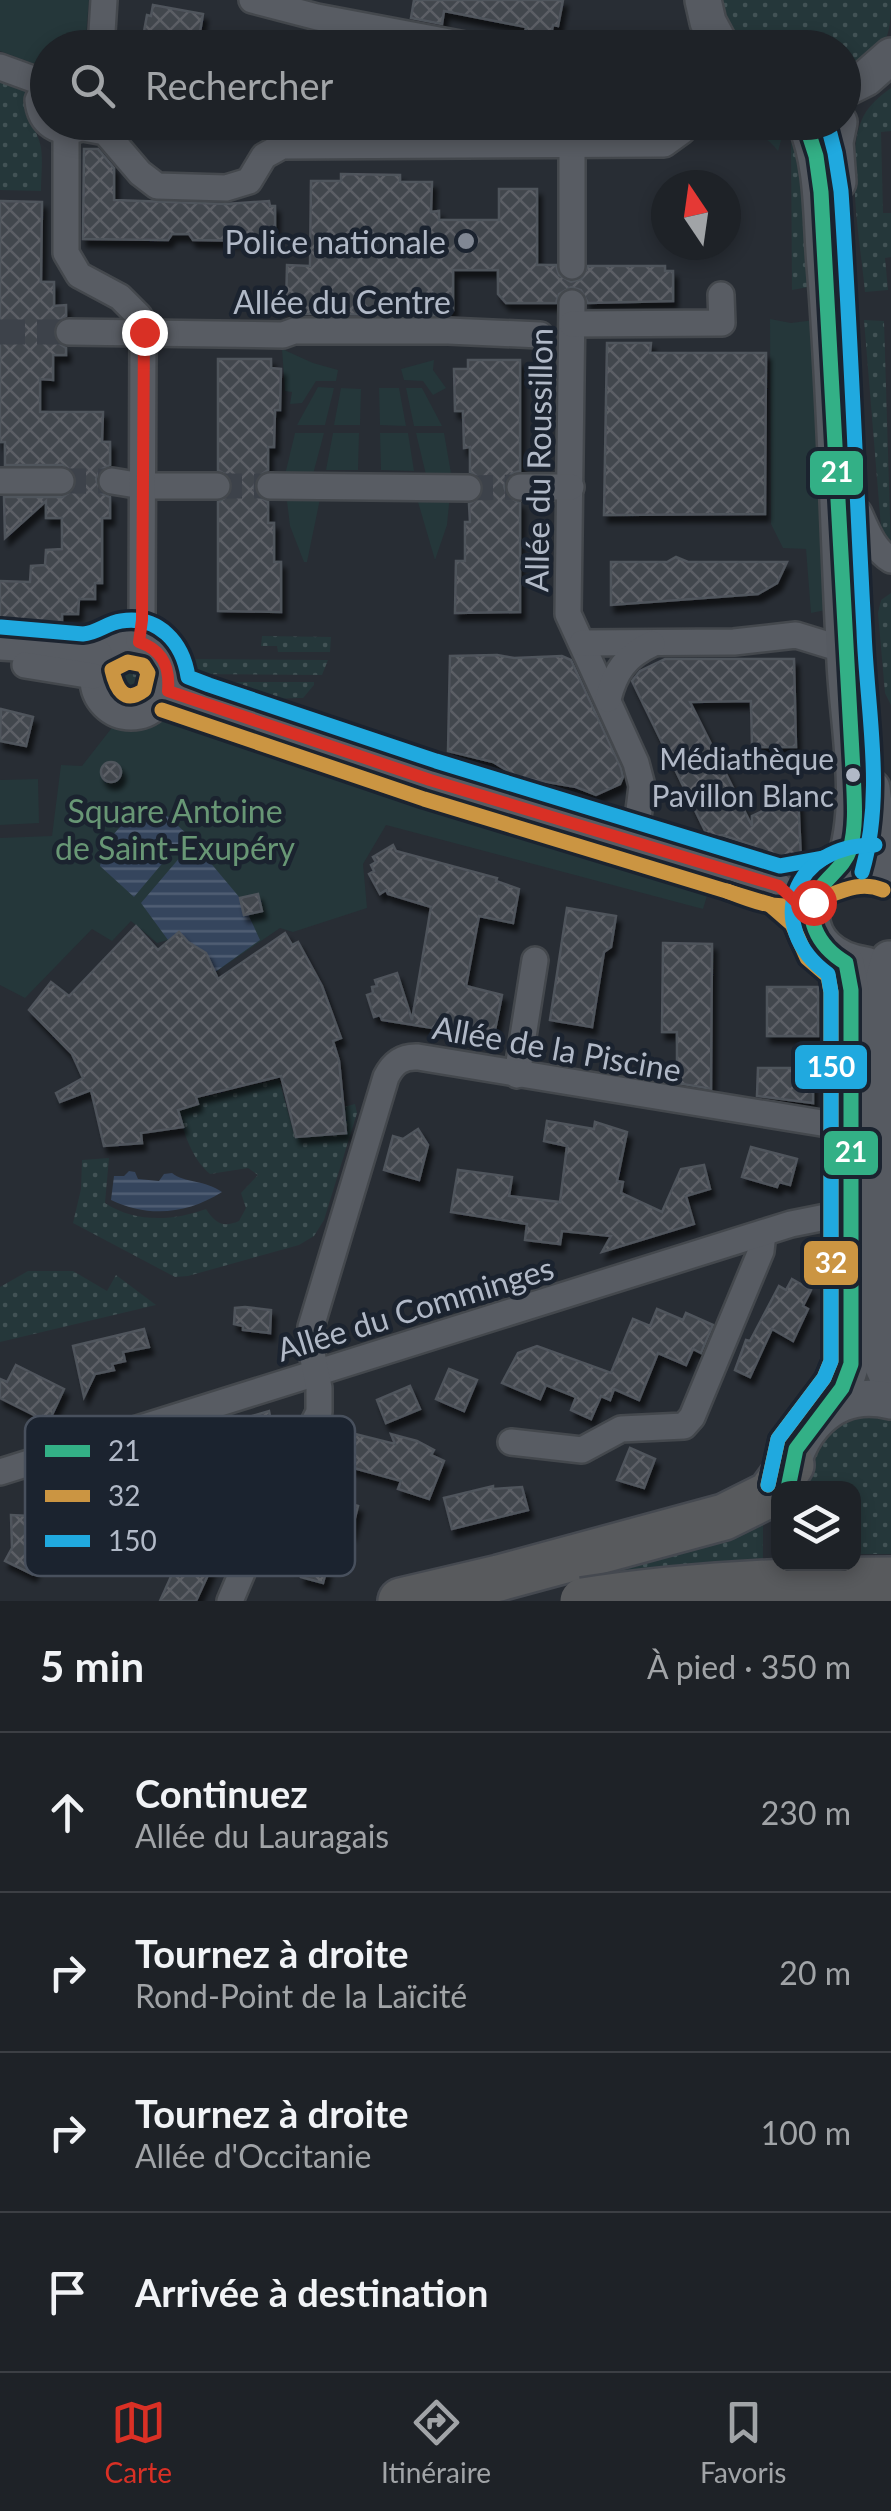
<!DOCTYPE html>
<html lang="fr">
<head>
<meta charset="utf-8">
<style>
  :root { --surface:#1e2227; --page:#2b2f33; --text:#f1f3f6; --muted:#a1a4a7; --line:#3c3f44; --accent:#d93025 }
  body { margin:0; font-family:Lato,sans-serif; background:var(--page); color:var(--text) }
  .controls { position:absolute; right:30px; bottom:30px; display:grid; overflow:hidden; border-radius:20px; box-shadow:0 5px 15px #0003 }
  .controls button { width:90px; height:90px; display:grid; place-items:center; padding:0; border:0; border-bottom:2px solid var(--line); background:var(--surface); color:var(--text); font:50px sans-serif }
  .compass { position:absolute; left:651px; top:170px; width:90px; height:90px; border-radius:50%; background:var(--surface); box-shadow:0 5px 15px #0003; rotate:347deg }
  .stop { position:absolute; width:30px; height:30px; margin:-22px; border:8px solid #d93025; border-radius:50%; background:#fff }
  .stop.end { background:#d93025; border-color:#fff; box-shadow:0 2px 10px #0008 }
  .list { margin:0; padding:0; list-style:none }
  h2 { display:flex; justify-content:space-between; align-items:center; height:130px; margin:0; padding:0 40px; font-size:42px }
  h2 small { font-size:32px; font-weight:400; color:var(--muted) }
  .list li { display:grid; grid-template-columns:65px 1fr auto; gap:30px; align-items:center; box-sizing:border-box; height:160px; padding:0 40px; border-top:2px solid var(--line) }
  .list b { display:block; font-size:38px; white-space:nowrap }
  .list p { margin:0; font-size:32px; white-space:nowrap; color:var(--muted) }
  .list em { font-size:32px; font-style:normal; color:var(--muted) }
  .icon { flex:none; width:55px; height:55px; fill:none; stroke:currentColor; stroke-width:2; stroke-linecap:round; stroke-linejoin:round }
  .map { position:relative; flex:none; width:891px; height:1601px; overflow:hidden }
  .search { position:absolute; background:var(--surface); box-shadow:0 5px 15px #0003; left:30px; right:30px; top:30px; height:110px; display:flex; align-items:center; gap:25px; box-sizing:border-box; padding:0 35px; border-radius:55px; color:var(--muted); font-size:38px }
  .sheet { height:770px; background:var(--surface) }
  nav { display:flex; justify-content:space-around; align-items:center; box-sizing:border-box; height:140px; border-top:2px solid var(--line); background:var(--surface); font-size:28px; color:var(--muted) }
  nav a { display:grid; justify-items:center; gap:5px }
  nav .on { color:var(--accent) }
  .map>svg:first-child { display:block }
  .grass { fill:url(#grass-dots) }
  .green { fill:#25373a }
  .water { fill:url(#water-rules) }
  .building { fill:url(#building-cross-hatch); stroke:#50545c; stroke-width:2.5; filter:url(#shadow) }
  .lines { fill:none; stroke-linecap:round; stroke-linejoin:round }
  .street-tunnel { stroke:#3d424a; stroke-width:25; stroke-dasharray:25 12; stroke-linecap:butt }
  .street-casing { stroke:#44484d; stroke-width:30 }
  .secondary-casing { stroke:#44484d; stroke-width:40 }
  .highway-casing { stroke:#454950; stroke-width:50 }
  .street { stroke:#585c63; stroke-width:25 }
  .secondary { stroke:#565a61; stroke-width:35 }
  .highway { stroke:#585a5d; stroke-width:45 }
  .highway-bridge-casing { stroke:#454950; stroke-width:50; stroke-linecap:butt }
  .highway-bridge { stroke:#585a5d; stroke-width:45 }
  .bus-1-casing { stroke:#1b232f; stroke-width:22 }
  .bus-2-casing { stroke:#1b232f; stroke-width:22 }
  .bus-3-casing { stroke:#1b232f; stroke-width:22 }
  .bus-1 { stroke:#33b086; stroke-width:15 }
  .bus-2 { stroke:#cb9542; stroke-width:15 }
  .bus-3 { stroke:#20a9df; stroke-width:15 }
  .route { stroke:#d93025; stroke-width:12 }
  .poi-dot { fill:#818894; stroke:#1b232f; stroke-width:4 }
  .bus-dot { fill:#b1b9c7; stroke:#1b232f; stroke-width:4 }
  .labels { text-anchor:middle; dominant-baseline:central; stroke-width:9; stroke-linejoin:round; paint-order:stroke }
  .bus-label { font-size:30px; fill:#b1b9c7; stroke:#1b232f; text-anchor:end }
  .poi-label { font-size:32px; fill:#b1b9c7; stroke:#1b232f; text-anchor:end }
  .street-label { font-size:32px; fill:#b1b9c7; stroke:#1b232f }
  .park-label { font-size:32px; fill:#689775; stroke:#1b232f }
  .key { fill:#1b232f; stroke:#48505d; stroke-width:2.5 }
  .key-label { font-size:28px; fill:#b1b9c7 }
  .line-badge { stroke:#1b232f; stroke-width:4 }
  .badge-label { font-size:28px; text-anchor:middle; font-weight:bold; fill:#fff }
</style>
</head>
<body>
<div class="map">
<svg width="891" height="1601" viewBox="0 0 891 1601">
  <defs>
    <pattern id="grass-dots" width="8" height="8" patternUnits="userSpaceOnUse" patternTransform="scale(2.5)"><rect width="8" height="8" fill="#25373a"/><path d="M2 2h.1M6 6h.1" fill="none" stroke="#425255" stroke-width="1.8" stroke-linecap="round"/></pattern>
    <pattern id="water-rules" width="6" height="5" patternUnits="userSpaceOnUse" patternTransform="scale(2.5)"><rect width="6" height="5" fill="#35455d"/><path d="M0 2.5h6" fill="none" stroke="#505e73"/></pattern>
    <pattern id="building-cross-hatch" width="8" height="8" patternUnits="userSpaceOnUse" patternTransform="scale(2.5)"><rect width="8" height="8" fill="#42464d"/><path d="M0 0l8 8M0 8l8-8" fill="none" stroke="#5b5f65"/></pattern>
    <filter id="shadow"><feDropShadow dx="4" dy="7" stdDeviation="2.5" flood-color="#0009"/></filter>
  </defs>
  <rect width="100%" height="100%" fill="#282d34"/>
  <!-- grass -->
  <g class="grass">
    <path d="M714,0H891C891,48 882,49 844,74V48L734,47Z"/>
    <path d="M0,81L17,82L27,93C21,117 38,127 41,148C43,162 41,177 41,191L0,190Z"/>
    <path d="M891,88V131L881,132L883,213H891V257L885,258L888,290L865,292C861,247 844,155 863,117C870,104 880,96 891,88Z"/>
    <path d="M776,123L784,129L778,151C757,122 730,132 700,128L701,123Z"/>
    <path d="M791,142L800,167L808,287L792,290Z"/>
    <path d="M864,320L884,321L891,551L882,539Z"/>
    <path d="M891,593V705L885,693L878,613L881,600Z"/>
    <path d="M262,636L331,637L330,652H278L277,646H261Z"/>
    <circle cx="130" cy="679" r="24"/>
    <path d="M186,659L328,660L322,675L186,674Z"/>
    <path d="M190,682H314V685L303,698C269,698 216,707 190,682Z"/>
    <path d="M279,1079L295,1138L346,1134L344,1107L355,1104L357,1113L324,1220L314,1236L299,1245L188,1276L175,1277L73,1223L81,1189L82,1160L109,1158L105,1203C135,1223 173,1221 206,1209C215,1223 223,1228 239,1221L246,1208L241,1193L258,1175L248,1168L210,1174C192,1159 183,1132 178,1108L194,1104L197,1099Z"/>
    <path d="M28,1271H73L107,1291L116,1275L156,1305L0,1342V1287Z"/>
    <path d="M891,1413V1554H854V1488H797L807,1451L843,1414Z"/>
    <path d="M763,1521V1558L582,1576Z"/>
  </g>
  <!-- green -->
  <g class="green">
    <path d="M0,0H89L85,47L48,48L47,61L32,63L0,51Z"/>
    <path d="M770,319L791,323L814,320L826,610L811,613L806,549L783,548L771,524Z"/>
    <path d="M282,349L313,363L338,370L336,381H316L302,403L290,404L292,392L285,391Z"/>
    <path d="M434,360L433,370L446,388L433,395L423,381L404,380L401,369Z"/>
    <path d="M318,387L334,388L325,425H297Z"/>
    <path d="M341,388L361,389L360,425H334Z"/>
    <path d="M379,388H399L406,426L380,425Z"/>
    <path d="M406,388H422L442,426H414Z"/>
    <path d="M295,433H324L312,478L284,479Z"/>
    <path d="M333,433H359L358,470H326Z"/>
    <path d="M380,433H408L414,471L381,470Z"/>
    <path d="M416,433H444L452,479H427Z"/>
    <path d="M286,493L321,494L307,562H304L290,526Z"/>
    <path d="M450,494L447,525L435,560L416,495Z"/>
    <path d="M177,721L360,781L711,883L703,909L386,825L363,864L367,908L293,932L280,928L211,975C212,949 193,949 179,932L168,940L157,943L131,921L112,941L92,929L25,998L0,985V838L52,836L61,765L82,766L114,725Z"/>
    <path d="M38,779L39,823L0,825V780Z"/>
  </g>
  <!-- water -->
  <g class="water">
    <path d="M157,807L187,834L134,897L100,866C106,835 127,814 157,807Z"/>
    <path d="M193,842L240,898L244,914H248L260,940L211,975C213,949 193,949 179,932L168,940L141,903Z"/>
    <path d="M129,1171L135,1172L138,1179L159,1181L164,1174L172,1173C184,1183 206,1180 222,1192C187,1214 149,1218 111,1200L114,1176H124Z"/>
  </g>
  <!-- building -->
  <g class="building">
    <path d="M414,0H563L558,26L553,25L549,45L524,40L526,27L500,22L444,11L442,24L411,18Z"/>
    <path d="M153,5L203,14L198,44L193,43V48H141L147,15L151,16Z"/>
    <path d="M84,149H98L114,168V200L226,204L269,201L270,206H275V235H270L269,241L193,240L189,234H172L168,240L83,239Z"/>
    <path d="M341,174L400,175V182H432L431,212L439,211V220H499V189H537V265H556L559,275L571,282L581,279L588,266H665V271H673V301L588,303L581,290L571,287L559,294L556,303H506L498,294V270H453V310H449V315L290,314V310H286L287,265L310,266L311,181H341Z"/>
    <path d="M0,201L42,202L41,282H54V306L66,305V316L56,323L53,333L55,341L66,348V355H53V380L40,379V412H103L102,442H110V465L100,470L96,479L101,493L110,497V518H102V583H95V599H79L78,614H62V622L0,621V581L30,582L31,566L45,565L46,550L62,549V518H46V501L5,538L4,497H62L74,490L77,482L74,472L62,465H5V442H0Z"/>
    <path d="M607,343H651L650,353H766L765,514L604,515Z"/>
    <path d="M218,359H271V368L281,369L280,410H275L274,447H268V470L257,477L254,487L256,495L268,502V523H274V562H281V612L218,611V502L230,495L233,487L230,477L218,470Z"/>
    <path d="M468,360H520V471L511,474L504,486L507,496L520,503V612L455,613L456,561H465V522H470L469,504L481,497L484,489L482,479L470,472V447L464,448L463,411H455L454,369H468Z"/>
    <path d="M676,557L688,562H787L777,583L758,594L611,605V562H667Z"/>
    <path d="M497,655L514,658L562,656L571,660L621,768L623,777L620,784L596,795L576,787L518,777L493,762L448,751L450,656Z"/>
    <path d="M665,659H794L796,747H752L751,701L690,702L752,826V816L798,794L801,860L775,859L752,845L722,835L708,837L632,681L640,671Z"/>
    <path d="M1,709L33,717L26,746L0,741Z"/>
    <circle cx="111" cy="772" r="10"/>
    <path d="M393,845L396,851L497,878L496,881L519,889L513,923L479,916L466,986L502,995L494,1035L484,1034L483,1036L382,1020L380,1015L374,1017L367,995L373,993L372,987L377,986L375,980L397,973L412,1020L431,907L388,894L386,890L380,894L369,874L374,871L371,865L376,862L373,857Z"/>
    <path d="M258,894L262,911L244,915L240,898Z"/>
    <path d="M567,908L616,916L611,947L604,952L592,1027L550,1020Z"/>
    <path d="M136,926L158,950L179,932L188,942L206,953L218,979L285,933L292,945L298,942L322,986L341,1038L333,1041L339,1061L346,1133L296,1137L281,1076L196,1097L198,1104L178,1110L183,1127L141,1133L142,1143L104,1146L91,1090L60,1102L56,1093L83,1078L72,1054L29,1010L51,982L69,996Z"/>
    <path d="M663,943L712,944L711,1089L677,1083V1032H662Z"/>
    <rect x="767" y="987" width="51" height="49"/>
    <path d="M758,1068H813V1103L757,1096Z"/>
    <path d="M547,1121L594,1129L595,1122L627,1132L617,1181L623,1182L621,1193L662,1212L681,1169L704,1165L710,1189L686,1196L694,1224L602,1252L611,1236L562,1231L560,1244L525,1240L527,1224L451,1212L458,1170L512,1177L509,1196L560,1202L567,1146L544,1141Z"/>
    <path d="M418,1129L428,1145L419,1180L384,1170L393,1136L403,1139Z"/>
    <path d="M751,1147L797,1159L790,1185L779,1182L777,1187L742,1177Z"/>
    <path d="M792,1279L811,1290L803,1306L808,1309L793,1341L772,1329L750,1377L735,1370L746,1340L750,1341L779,1286L786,1290Z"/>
    <path d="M245,1307L271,1310L270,1333L243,1330V1326L234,1324L235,1308Z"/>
    <path d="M657,1309L683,1320L686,1313L713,1325L701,1353L693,1349L686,1365L658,1353L639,1400L614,1389L610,1400L601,1396L591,1419L571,1410L576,1397L546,1385L540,1399L502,1383L518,1353L537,1346L611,1373L633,1319L650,1326Z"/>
    <path d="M144,1329L149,1347L123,1352L125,1361L112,1364L114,1370L95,1374L84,1397L73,1346Z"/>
    <path d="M16,1365L64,1389L50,1419L43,1416L42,1419L0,1398V1379L7,1382Z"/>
    <path d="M449,1369L477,1380L464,1411L436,1399Z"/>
    <path d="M410,1386L420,1409L386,1423L377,1400Z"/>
    <path d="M269,1411L272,1426L226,1439L222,1425Z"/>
    <path d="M351,1433L395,1444L391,1434L417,1441L434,1450L431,1455L444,1461L429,1499L398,1489L401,1481L343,1465Z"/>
    <path d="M630,1448L655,1459L644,1488L617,1480Z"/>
    <path d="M228,1450L266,1463L250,1507L244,1518L236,1514L196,1601H160Z"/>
    <path d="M135,1457L171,1475L167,1483L173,1486L149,1532L135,1526L133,1532L122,1526L116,1537L93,1525L81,1549L63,1540H49L32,1574L5,1561L12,1548L11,1515L76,1518L89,1492L96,1495L114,1459Z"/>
    <path d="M493,1486V1489L522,1487L528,1510L452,1529L444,1498Z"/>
    <path d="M312,1494L358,1506L351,1533L337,1529L323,1583L301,1577L303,1569L280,1562L286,1540L299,1544Z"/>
  </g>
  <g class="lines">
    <!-- street-tunnel -->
    <g class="street-tunnel">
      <path d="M0,332H69"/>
      <path d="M61,481H112"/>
      <path d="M217,486H270"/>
      <path d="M468,488L520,487"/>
    </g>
    <!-- street casing -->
    <g class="street-casing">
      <g id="street">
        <path d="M252,0L317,17L481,48"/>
        <path d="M101,48L104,0"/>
        <path d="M0,67L44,83"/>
        <path d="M48,80L38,100C40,124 58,136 81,128"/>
        <path d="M572,122V266"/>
        <path d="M83,128L105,132L140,173L157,186L226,188L249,181L264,156L282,146L664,144L682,131"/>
        <path d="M66,132V253L79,275L120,297L139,316"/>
        <path d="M572,303L568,614L636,763L642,786L635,842"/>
        <path d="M572,324L722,323L721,295"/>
        <path d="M69,332L283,335L294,331H448L540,335"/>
        <path d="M0,481H61"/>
        <path d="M112,481L142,486H217"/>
        <path d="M270,486L468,488"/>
        <path d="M520,487H571"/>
        <path d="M859,513C867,531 874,550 891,560"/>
        <circle cx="131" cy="679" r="38"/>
        <path d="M139,641L142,620L143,333"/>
        <path d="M582,643L734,642L796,635L835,647L845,661"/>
        <path d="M0,647L99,653"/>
        <path d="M25,665L93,676"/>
        <path d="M168,691L430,780L779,886L812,917"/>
        <path d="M608,699C615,671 626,656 652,644"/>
        <path d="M517,1075L535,960"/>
        <path d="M511,1442L582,1450L621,1429L684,1426L692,1417L761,1251L763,1233"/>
        <path d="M0,1472L791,1224L851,1212"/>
        <path d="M230,1601L260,1530L319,1412V1388L310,1343L311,1327L386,1077C393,1063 402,1056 418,1057L852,1128"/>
      </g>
    </g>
    <!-- secondary casing -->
    <g class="secondary-casing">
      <g id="secondary">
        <path d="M703,0L708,22L722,48"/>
        <path d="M844,89L866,78L891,56"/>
        <path d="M805,122C824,165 821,220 825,265C836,398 838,530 845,662C848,728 866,804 843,867"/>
        <path d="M838,182L835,142L839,122"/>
        <path d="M872,788L882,866"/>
        <path d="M862,863C793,878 795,956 866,965"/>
        <path d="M889,959L879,994L876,1332L877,1353L891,1385"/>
        <path d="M830,1407L843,1390L851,1364V990L846,963"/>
        <path d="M788,1488C794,1433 831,1386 891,1401"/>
      </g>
    </g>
    <!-- highway casing -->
    <g class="highway-casing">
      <path id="highway" d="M401,1601L499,1578L724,1517L770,1494L791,1465"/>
    </g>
    <!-- street -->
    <use href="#street" class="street"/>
    <!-- secondary -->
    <use href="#secondary" class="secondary"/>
    <!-- highway -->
    <use href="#highway" class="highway"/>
    <!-- highway-bridge casing -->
    <g class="highway-bridge-casing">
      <path id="highway-bridge" d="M583,1601C685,1585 788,1580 891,1580"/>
    </g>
    <!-- highway-bridge -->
    <use href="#highway-bridge" class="highway-bridge"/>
    <!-- bus-1 casing -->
    <g class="bus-1-casing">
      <path id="bus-1" d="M788,1488L796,1449L842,1388L851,1364V990L846,963C819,947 799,915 822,886C832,873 845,865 850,849C857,825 854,796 853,771L821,192L816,156L805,122"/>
    </g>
    <!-- bus-2 casing -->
    <g class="bus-2-casing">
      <g id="bus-2">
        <path d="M128,662L143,665L148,673L144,690C124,705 116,688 112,670Z"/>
        <path d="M162,710L424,799L769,904L792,924L807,958L828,976L831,992V1361L824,1378L778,1439L768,1485"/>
        <path d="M727,891C750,900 772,909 798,905C828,901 853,877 883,890"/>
      </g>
    </g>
    <!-- bus-3 casing -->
    <g class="bus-3-casing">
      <g id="bus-3">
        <path d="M827,122L835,153L841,191C851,338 856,484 864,631C867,712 885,793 862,872"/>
        <path d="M1,627L83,634C97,633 107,623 121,621C159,615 183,643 188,677L209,685L436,761L780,866L824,858"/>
        <path d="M768,1485L778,1439L824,1378L831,1361V992L828,974C762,926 793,844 875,845"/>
      </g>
    </g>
    <!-- bus-1 -->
    <use href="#bus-1" class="bus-1"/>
    <!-- bus-2 -->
    <use href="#bus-2" class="bus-2"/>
    <!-- bus-3 -->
    <use href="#bus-3" class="bus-3"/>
  </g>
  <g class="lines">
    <!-- route -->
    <path class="route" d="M144,332L142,620L139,642C163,650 170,667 168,691L430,780L779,886L812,917L813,902"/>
  </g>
  <!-- markers -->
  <circle class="poi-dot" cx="466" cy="241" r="10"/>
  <circle class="bus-dot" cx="853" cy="775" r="9"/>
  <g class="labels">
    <!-- bus labels -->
    <g class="bus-label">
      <text x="834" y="758">Médiathèque<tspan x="834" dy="37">Pavillon Blanc</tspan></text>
    </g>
    <!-- poi labels -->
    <g class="poi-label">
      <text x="446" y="241">Police nationale</text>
    </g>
    <!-- street labels -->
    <g class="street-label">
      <text x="342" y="301">Allée du Centre</text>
      <text transform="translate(538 460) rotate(-89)">Allée du Roussillon</text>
      <text transform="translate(557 1048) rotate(10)">Allée de la Piscine</text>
      <text transform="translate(415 1308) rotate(-17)">Allée du Comminges</text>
    </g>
    <!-- park labels -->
    <g class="park-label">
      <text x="175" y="810">Square Antoine<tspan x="175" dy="37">de Saint-Exupéry</tspan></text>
    </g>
  </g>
  <!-- legend -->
  <rect x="25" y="1416" width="330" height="160" rx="15" class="key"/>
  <rect x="45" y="1445" width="45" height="12" fill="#33b086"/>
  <rect x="45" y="1490" width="45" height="12" fill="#cb9542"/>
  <rect x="45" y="1535" width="45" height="12" fill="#20a9df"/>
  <g class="key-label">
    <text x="108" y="1461">21</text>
    <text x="108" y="1506">32</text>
    <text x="108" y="1551">150</text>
  </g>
  <g class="line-badge">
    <rect x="808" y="449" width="57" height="48" rx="10" fill="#33b086"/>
    <rect x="793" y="1043" width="76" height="48" rx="10" fill="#20a9df"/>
    <rect x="822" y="1129" width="58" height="48" rx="10" fill="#33b086"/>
    <rect x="802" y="1239" width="58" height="48" rx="10" fill="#cb9542"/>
  </g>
  <g class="badge-label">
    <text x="837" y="482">21</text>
    <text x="831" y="1077">150</text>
    <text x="851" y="1162">21</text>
    <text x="831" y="1273">32</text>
  </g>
</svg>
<div class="controls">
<button><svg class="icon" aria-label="layers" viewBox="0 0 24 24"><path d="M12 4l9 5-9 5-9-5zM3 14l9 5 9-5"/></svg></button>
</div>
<svg class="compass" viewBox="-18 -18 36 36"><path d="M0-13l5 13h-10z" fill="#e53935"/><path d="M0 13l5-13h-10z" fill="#a1a4a7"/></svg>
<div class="stop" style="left:813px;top:902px"></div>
<div class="stop end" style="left:144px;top:332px"></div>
<div class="search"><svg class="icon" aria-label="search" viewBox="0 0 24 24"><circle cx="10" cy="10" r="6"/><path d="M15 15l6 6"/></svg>Rechercher</div>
</div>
<section class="sheet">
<h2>5 min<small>À pied · 350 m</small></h2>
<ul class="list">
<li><svg class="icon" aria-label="ahead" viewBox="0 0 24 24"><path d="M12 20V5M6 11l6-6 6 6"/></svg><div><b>Continuez</b><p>Allée du Lauragais</p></div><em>230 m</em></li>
<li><svg class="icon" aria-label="right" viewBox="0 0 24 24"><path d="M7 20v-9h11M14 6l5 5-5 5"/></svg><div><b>Tournez à droite</b><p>Rond-Point de la Laïcité</p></div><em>20 m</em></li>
<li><svg class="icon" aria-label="right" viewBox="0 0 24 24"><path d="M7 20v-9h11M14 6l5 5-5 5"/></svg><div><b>Tournez à droite</b><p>Allée d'Occitanie</p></div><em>100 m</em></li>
<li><svg class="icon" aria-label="arrive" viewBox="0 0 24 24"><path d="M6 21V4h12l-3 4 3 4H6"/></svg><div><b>Arrivée à destination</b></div></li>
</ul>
</section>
<nav>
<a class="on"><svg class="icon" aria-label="map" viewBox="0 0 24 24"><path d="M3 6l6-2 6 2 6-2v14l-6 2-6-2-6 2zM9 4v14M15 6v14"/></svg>Carte</a>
<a><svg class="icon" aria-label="directions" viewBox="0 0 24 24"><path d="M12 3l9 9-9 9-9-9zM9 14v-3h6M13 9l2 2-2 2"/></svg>Itinéraire</a>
<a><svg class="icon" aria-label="saved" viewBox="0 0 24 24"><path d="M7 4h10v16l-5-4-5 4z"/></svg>Favoris</a>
</nav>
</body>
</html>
